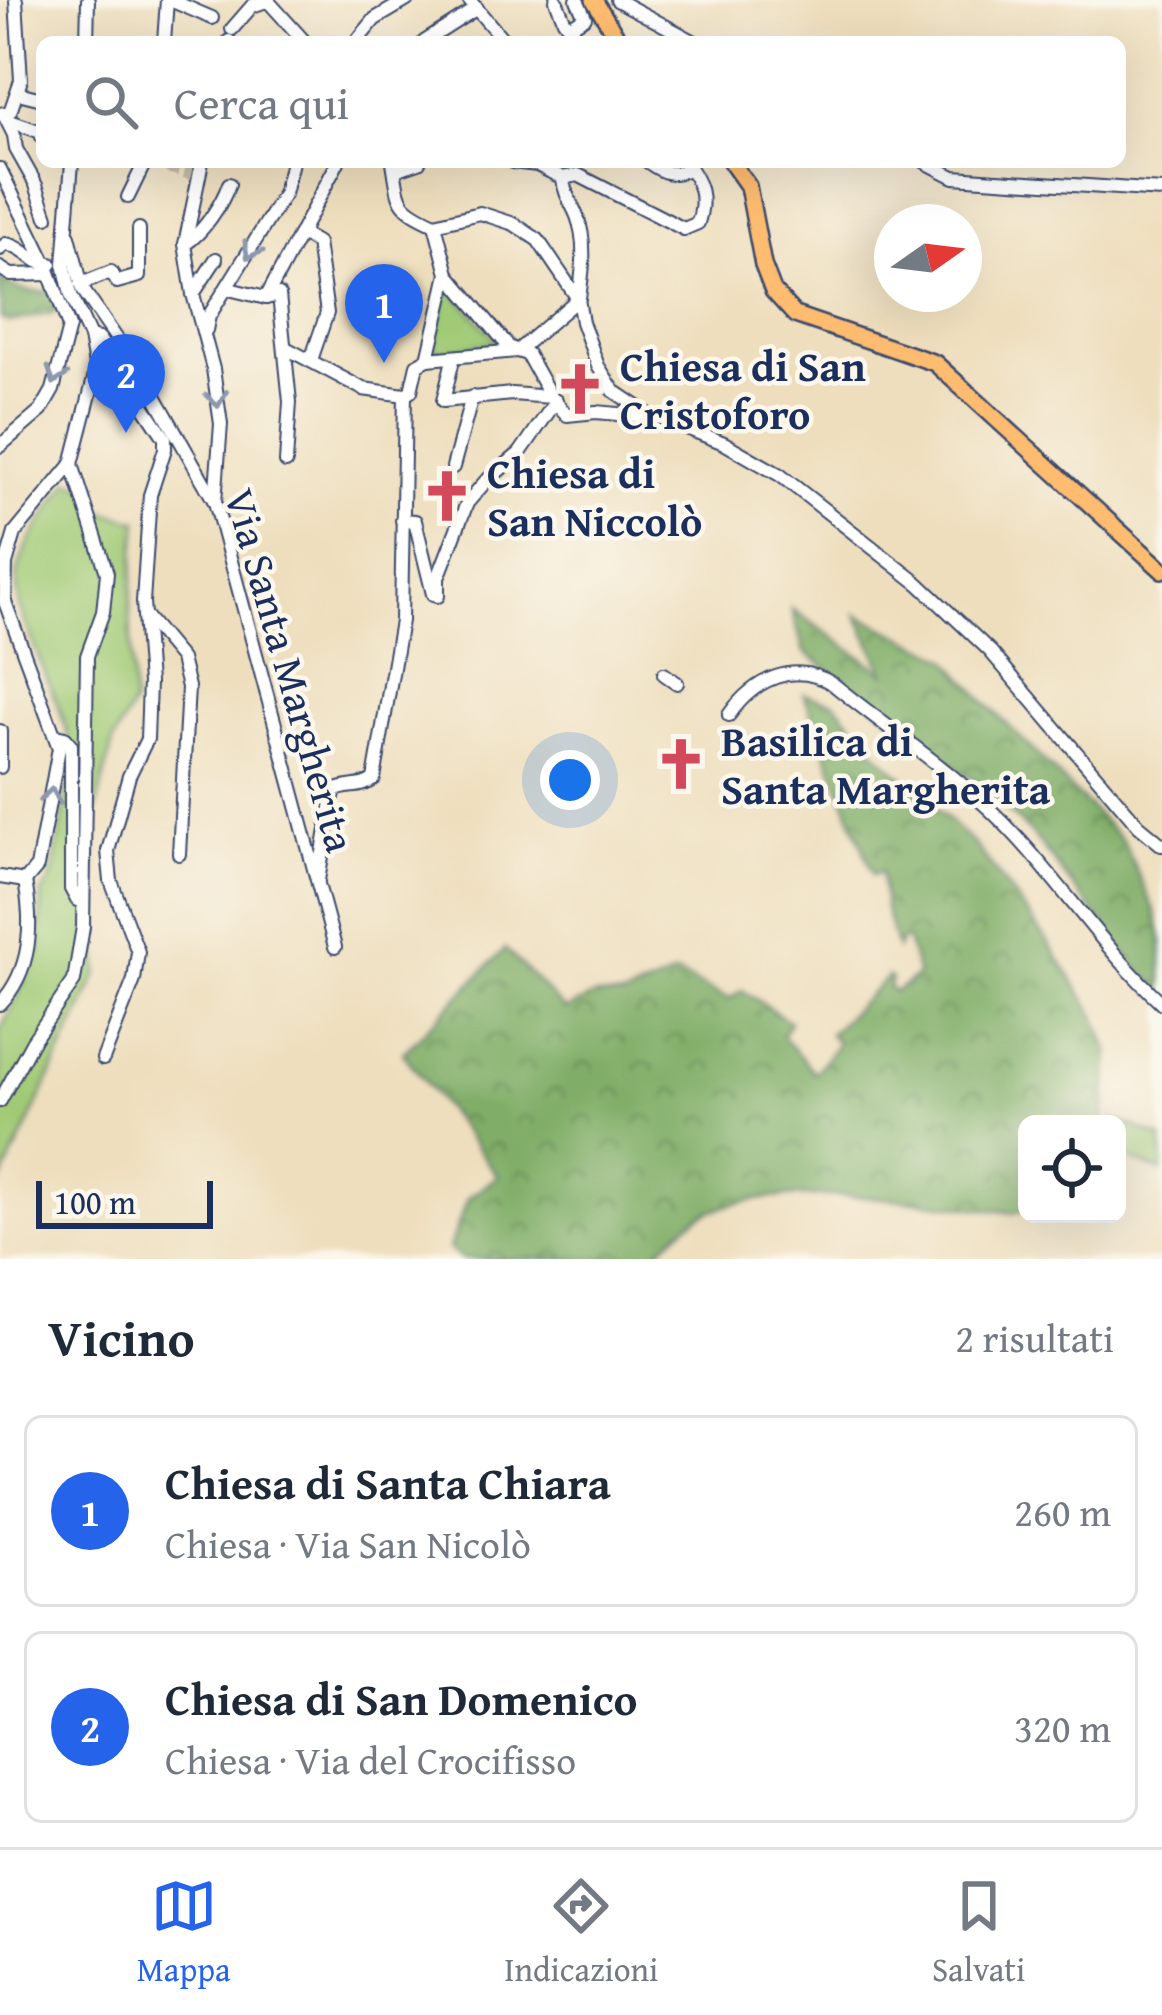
<!DOCTYPE html>
<html lang="it">
<head>
<meta charset="utf-8">
<style>
  :root { --surface:#fff; --page:#f2f2f3; --text:#1f2937; --muted:#747a83; --line:#e0e1e3; --accent:#2563eb }
  body { margin:0; font-family:"Gentium Book Plus",serif; background:var(--page); color:var(--text) }
  .controls { position:absolute; right:36px; bottom:36px; display:grid; overflow:hidden; border-radius:18px; box-shadow:0 12px 48px #0002 }
  .controls button { width:108px; height:108px; display:grid; place-items:center; padding:0; border:0; border-bottom:3px solid var(--line); background:var(--surface); color:var(--text); font:60px sans-serif }
  .compass { position:absolute; left:874px; top:204px; width:108px; height:108px; border-radius:50%; background:var(--surface); box-shadow:0 12px 48px #0002; rotate:76deg }
  .scale { position:absolute; left:36px; bottom:30px; width:177px; box-sizing:border-box; padding-left:12px; border:6px solid #1b2f5e; border-top:0; font-size:33px; line-height:42px; white-space:nowrap; color:#1b2f5e; -webkit-text-stroke:9px #fbf7ec; paint-order:stroke }
  .you { position:absolute; left:570px; top:780px; width:42px; height:42px; margin:-30px; border:9px solid #fff; border-radius:50%; background:#1a73e8; box-shadow:0 0 0 18px #1a73e833 }
  .badge { display:grid; place-items:center; width:78px; height:78px; border-radius:50%; background:var(--accent); color:#fff; font-size:39px; font-weight:700 }
  .pin { position:absolute; translate:-50% -99px; filter:drop-shadow(0 3px 6px #0008) }
  .pin::after { content:''; position:absolute; top:63px; width:42px; height:36px; background:inherit; clip-path:polygon(0 0,100% 0,50% 100%) }
  .list { margin:0; padding:0; list-style:none }
  h2 { display:flex; justify-content:space-between; align-items:center; height:156px; margin:0; padding:0 48px; font-size:51px }
  h2 small { font-size:39px; font-weight:400; color:var(--muted) }
  .list li { display:grid; grid-template-columns:78px 1fr auto; gap:36px; align-items:center; box-sizing:border-box; height:192px; margin:0 24px 24px; padding:0 24px; border:3px solid var(--line); border-radius:18px }
  .list b { display:block; font-size:45px; white-space:nowrap }
  .list p { margin:0; font-size:39px; white-space:nowrap; color:var(--muted) }
  .list em { font-size:39px; font-style:normal; color:var(--muted) }
  .icon { flex:none; width:66px; height:66px; fill:none; stroke:currentColor; stroke-width:2; stroke-linecap:round; stroke-linejoin:round }
  .map { position:relative; flex:none; width:1162px; height:1259px; overflow:hidden }
  .search { position:absolute; background:var(--surface); box-shadow:0 12px 48px #0002; left:36px; right:36px; top:36px; height:132px; display:flex; align-items:center; gap:30px; box-sizing:border-box; padding:0 42px; border-radius:18px; color:var(--muted); font-size:45px }
  .sheet { height:588px; background:var(--surface) }
  nav { display:flex; justify-content:space-around; align-items:center; box-sizing:border-box; height:168px; border-top:3px solid var(--line); background:var(--surface); font-size:33px; color:var(--muted) }
  nav a { display:grid; justify-items:center; gap:6px }
  nav .on { color:var(--accent) }
  .map>svg:first-child { display:block }
  .forest { fill:url(#forest-crowns); stroke:#4e6e62; stroke-width:3 }
  .green { fill:#a1ca76; stroke:#5e7c6a; stroke-width:3 }
  .lines { fill:none; stroke-linecap:round; stroke-linejoin:round }
  .minor-tunnel { stroke:#c4bbaa; stroke-width:12; stroke-dasharray:12 6; stroke-linecap:butt }
  .minor-casing { stroke:#3b496c; stroke-width:16 }
  .major-casing { stroke:#3b496c; stroke-width:20 }
  .minor { stroke:#fff; stroke-width:12 }
  .major { stroke:#fdbc70; stroke-width:15 }
  .oneway { stroke:#8d97ae }
  .labels { text-anchor:middle; dominant-baseline:central; stroke-width:9; stroke-linejoin:round; paint-order:stroke }
  .poi-label { font-size:42px; font-weight:bold; fill:#1b2f5e; stroke:#fbf7ec; text-anchor:start }
  .street-label { font-size:42px; fill:#1b2f5e; stroke:#fbf7ec }
</style>
</head>
<body>
<div class="map">
<svg width="1162" height="1259" viewBox="0 0 1162 1259">
  <defs>
    <pattern id="forest-crowns" width="20" height="18" patternUnits="userSpaceOnUse" patternTransform="scale(3)"><rect width="20" height="18" fill="#80ae67"/><path d="M2 6a3 3 0 1 1 6 0M12 15a3 3 0 1 1 6 0" fill="none" stroke="#688e58"/></pattern>
  </defs>
  <rect width="100%" height="100%" fill="#fbf7ec"/>
  <filter id="ink" filterUnits="userSpaceOnUse"><feTurbulence type="fractalNoise" baseFrequency=".00833" numOctaves="2"/><feDisplacementMap in="SourceGraphic" scale="24" xChannelSelector="R" yChannelSelector="G"/><feConvolveMatrix kernelMatrix="1 2 1 2 8 2 1 2 1" color-interpolation-filters="sRGB"/></filter>
  <filter id="wash" filterUnits="userSpaceOnUse"><feTurbulence type="fractalNoise" baseFrequency=".004" numOctaves="4" result="noise"/><feDisplacementMap in="SourceGraphic" scale="48" xChannelSelector="R" yChannelSelector="G"/><feGaussianBlur stdDeviation="2.7" result="paint"/><feColorMatrix in="noise" values="0 0 0 0 0 0 0 0 0 0 0 0 0 0 0 0 0 1.4 0 .05"/><feComposite in="paint" operator="in"/></filter>
  <g filter="url(#wash)">
    <rect width="100%" height="100%" fill="#eedebd"/>
    <!-- forest -->
    <g class="forest">
      <path d="M0,279C15,290 32,294 50,291L57,312L10,322L1,319Z"/>
      <path d="M792,609L885,673L857,614L947,658L987,704L1123,841L1155,912L1162,938V991L1136,966L1031,833L985,789L804,651Z"/>
      <path d="M804,694L836,703L872,748L976,846L1045,937L1096,1016L1110,1053L1104,1124H1027V1209L1014,1213C934,1202 783,1181 708,1212C689,1220 665,1243 651,1259H461L449,1248L468,1198L498,1176L403,1053L505,949L565,1010L595,996L624,997L676,974L729,999L742,990L790,1022L782,1036L815,1073L838,1043L829,1034L888,977L891,979L889,988L895,992L918,975L907,940L902,939L897,948L885,910L881,871L873,874Z"/>
    </g>
    <!-- green -->
    <g class="green">
      <path d="M448,285L498,342L433,352Z"/>
      <path d="M69,481L91,490L97,510L138,521L130,611L133,704L113,742L93,821L98,974L0,1185V1031L39,952L42,893L52,877C58,833 74,781 68,737C65,719 56,701 49,684C6,573 0,582 69,481Z"/>
      <path d="M1114,1119L1162,1138V1172L1117,1154Z"/>
    </g>
  </g>
  <g filter="url(#ink)">
    <g class="lines">
      <!-- minor-tunnel -->
      <path class="minor-tunnel" d="M150,162L199,176"/>
      <!-- minor casing -->
      <g class="minor-casing">
        <g id="minor">
          <path d="M170,0L212,18"/>
          <path d="M469,0L505,42"/>
          <path d="M556,0L564,20L580,42"/>
          <path d="M617,0L695,42"/>
          <path d="M268,1L305,42"/>
          <path d="M569,27L585,17L577,0"/>
          <path d="M232,29L252,6L269,0"/>
          <path d="M87,42L88,0"/>
          <path d="M164,42L167,0"/>
          <path d="M229,42V41"/>
          <path d="M356,42L375,19L407,0"/>
          <path d="M424,42L477,8"/>
          <path d="M18,93L42,99"/>
          <path d="M0,114L10,112L21,80L16,0"/>
          <path d="M4,115L14,135L16,149L34,181"/>
          <path d="M7,120L41,132L42,137"/>
          <path d="M202,162L185,244L193,294L213,369L221,424L215,502"/>
          <path d="M393,162C400,203 396,206 435,224L448,274"/>
          <path d="M512,162L537,165L563,178C564,193 571,202 577,216C587,243 583,270 579,298"/>
          <path d="M648,162C662,172 673,178 689,168"/>
          <path d="M925,162L954,177L1162,191"/>
          <path d="M0,169L46,264L69,327L53,390L41,411L0,446"/>
          <path d="M395,170L419,162"/>
          <path d="M563,178L578,175L684,229L698,223C706,197 701,183 685,162"/>
          <path d="M36,185L47,217"/>
          <path d="M128,197L145,162"/>
          <path d="M435,224L480,213L514,224L538,240L578,299L582,322L598,366L614,391L648,414"/>
          <path d="M300,233L317,243L327,313L311,360"/>
          <path d="M69,236L83,290L150,387L215,502L335,947"/>
          <path d="M185,244C203,233 222,204 229,184"/>
          <path d="M0,249L6,244C25,247 31,264 51,264"/>
          <path d="M0,268L11,275L49,274"/>
          <path d="M448,274L509,347L517,351L428,359Z"/>
          <path d="M81,284L111,272L117,282L139,276V229"/>
          <path d="M229,289L266,298L279,295L290,402L286,462"/>
          <path d="M193,294L216,259"/>
          <path d="M266,298L338,162"/>
          <path d="M578,299L517,351L527,354L551,397L567,415L596,412L661,418L724,443L780,475L919,584L990,651L1139,826L1162,845"/>
          <path d="M206,330L209,316L284,194L292,162"/>
          <path d="M90,337L99,339L165,438V449L150,495L143,602L149,683L147,739L129,776L108,851L111,881L138,952L134,980L103,1059"/>
          <path d="M286,348L363,389L405,395"/>
          <path d="M453,360L443,401L512,394L551,397"/>
          <path d="M453,467L472,397"/>
          <path d="M402,520L415,521L433,594"/>
          <path d="M438,596V578L467,503L485,482L520,453L556,401"/>
          <path d="M146,617L181,659L188,687L179,854"/>
          <path d="M664,674L677,683"/>
          <path d="M729,715C754,679 794,660 833,684C894,734 964,778 1017,837C1067,891 1107,953 1162,1003"/>
          <path d="M0,731V767"/>
          <path d="M56,736L65,738L71,745V889L77,900L83,901"/>
          <path d="M0,877L25,881L37,867L59,748L5,602L6,564L15,533L72,464L96,371L90,337L71,295L64,264L72,162"/>
          <path d="M318,880L334,791C347,784 362,789 374,779L401,621L405,395L411,391L417,365L428,359"/>
          <path d="M0,1004C32,970 33,925 25,881"/>
          <path d="M0,1101L32,1042L74,981L83,927L87,656L103,612L107,573L72,464"/>
        </g>
      </g>
      <!-- major casing -->
      <g class="major-casing">
        <g id="major">
          <path d="M594,0L620,42"/>
          <path d="M731,162L748,186L763,265L773,291L795,315L935,363L1162,570"/>
        </g>
      </g>
      <!-- minor -->
      <use href="#minor" class="minor"/>
      <!-- major -->
      <use href="#major" class="major"/>
    </g>
    <!-- one-way arrows -->
    <defs><path id="oneway-chevron" d="M-2-3.5L2.5 0L-2 3.5" fill="none" stroke-width="1.6" stroke-linecap="round" stroke-linejoin="round" transform="scale(3)"/></defs>
    <g class="oneway">
      <use href="#oneway-chevron" transform="translate(251 251) rotate(120)"/>
      <use href="#oneway-chevron" transform="translate(56 376) rotate(109)"/>
      <use href="#oneway-chevron" transform="translate(217 399) rotate(82)"/>
      <use href="#oneway-chevron" transform="translate(51 796) rotate(-81)"/>
    </g>
  </g>
  <!-- icons -->
  <defs>
    <g id="church-bare" transform="scale(4.14)"><path d="M-1.2-6h2.4v3.5h3.3v2.4h-3.3V6h-2.4V-.1h-3.3v-2.4h3.3Z" fill="#d1495b" stroke="#fbf7ec" stroke-width="2.5" paint-order="stroke"/></g>
  </defs>
  <g fill-rule="evenodd">
    <use href="#church-bare" x="580" y="389"/>
    <use href="#church-bare" x="447" y="496"/>
    <use href="#church-bare" x="681" y="764"/>
  </g>
  <g class="labels">
    <!-- poi labels -->
    <g class="poi-label">
      <text x="620" y="365">Chiesa di San<tspan x="620" dy="48">Cristoforo</tspan></text>
      <text x="487" y="472">Chiesa di<tspan x="487" dy="48">San Niccolò</tspan></text>
      <text x="721" y="740">Basilica di<tspan x="721" dy="48">Santa Margherita</tspan></text>
    </g>
    <!-- street labels -->
    <g class="street-label">
      <text transform="translate(291 670) rotate(74)">Via Santa Margherita</text>
    </g>
  </g>
</svg>
<div class="controls">
<button><svg class="icon" aria-label="locate" viewBox="0 0 24 24"><circle cx="12" cy="12" r="6"/><path d="M12 2v4M12 18v4M2 12h4M18 12h4"/></svg></button>
</div>
<svg class="compass" viewBox="-18 -18 36 36"><path d="M0-13l5 13h-10z" fill="#e53935"/><path d="M0 13l5-13h-10z" fill="#747a83"/></svg>
<div class="scale">100 m</div>
<div class="you"></div>
<div class="pin badge" style="left:384px;top:363px">1</div>
<div class="pin badge" style="left:126px;top:433px">2</div>
<div class="search"><svg class="icon" aria-label="search" viewBox="0 0 24 24"><circle cx="10" cy="10" r="6"/><path d="M15 15l6 6"/></svg>Cerca qui</div>
</div>
<section class="sheet">
<h2>Vicino<small>2 risultati</small></h2>
<ul class="list">
<li><span class="badge">1</span><div><b>Chiesa di Santa Chiara</b><p>Chiesa · Via San Nicolò</p></div><em>260 m</em></li>
<li><span class="badge">2</span><div><b>Chiesa di San Domenico</b><p>Chiesa · Via del Crocifisso</p></div><em>320 m</em></li>
</ul>
</section>
<nav>
<a class="on"><svg class="icon" aria-label="map" viewBox="0 0 24 24"><path d="M3 6l6-2 6 2 6-2v14l-6 2-6-2-6 2zM9 4v14M15 6v14"/></svg>Mappa</a>
<a><svg class="icon" aria-label="directions" viewBox="0 0 24 24"><path d="M12 3l9 9-9 9-9-9zM9 14v-3h6M13 9l2 2-2 2"/></svg>Indicazioni</a>
<a><svg class="icon" aria-label="saved" viewBox="0 0 24 24"><path d="M7 4h10v16l-5-4-5 4z"/></svg>Salvati</a>
</nav>
</body>
</html>
